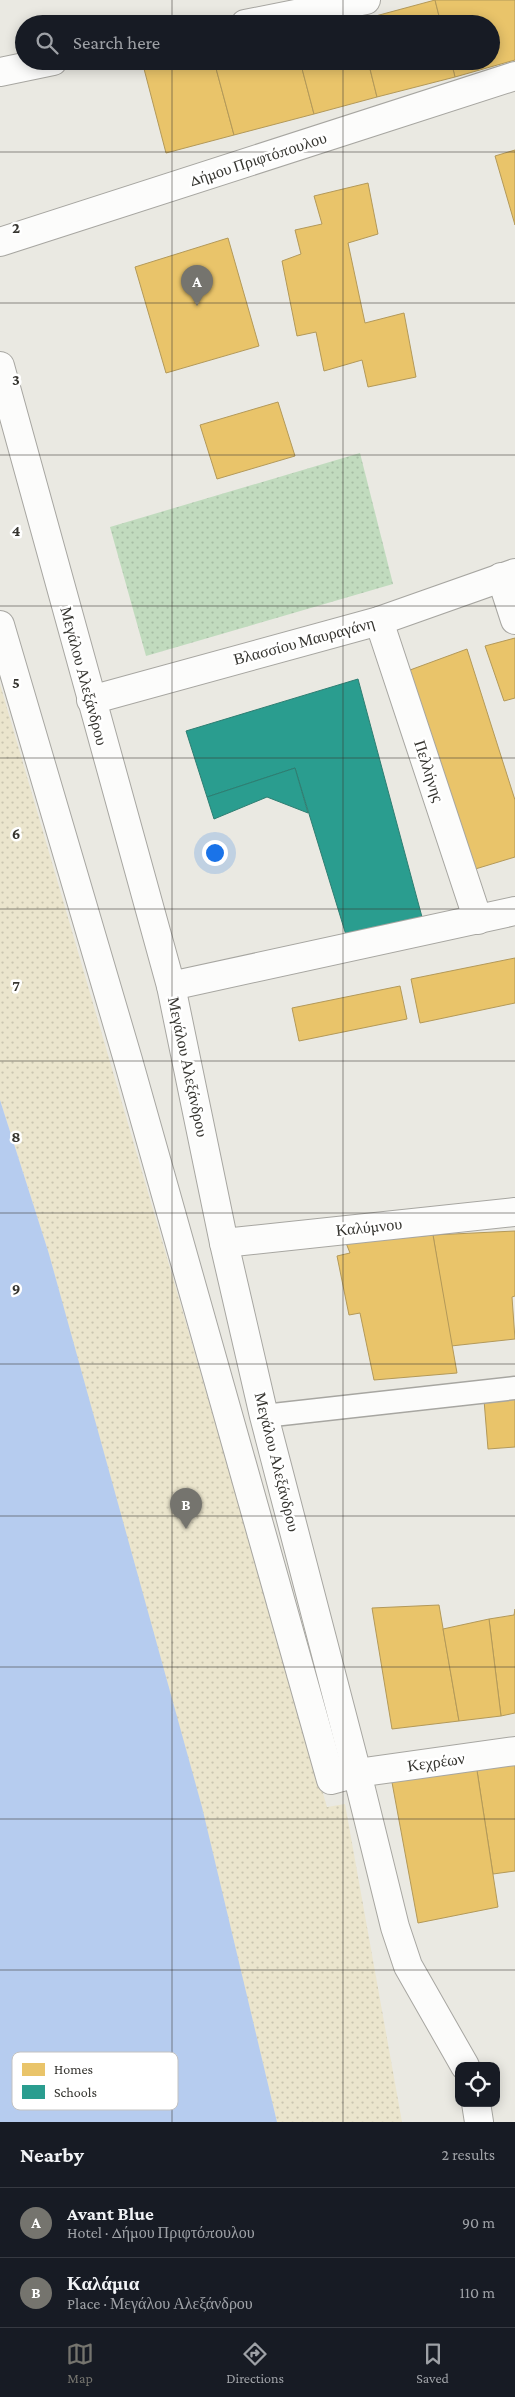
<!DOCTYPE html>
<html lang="en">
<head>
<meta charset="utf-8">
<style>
  :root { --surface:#171b24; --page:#242831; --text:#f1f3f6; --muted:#9ea1a6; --line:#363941; --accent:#75746e }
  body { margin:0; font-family:"Crimson Pro",serif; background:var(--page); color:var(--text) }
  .controls { position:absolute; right:15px; bottom:15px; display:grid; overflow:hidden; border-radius:10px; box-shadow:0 2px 12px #0003 }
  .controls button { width:45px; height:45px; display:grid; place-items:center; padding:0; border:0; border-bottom:1px solid var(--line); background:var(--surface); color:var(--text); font:25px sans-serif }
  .you { position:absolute; left:214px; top:852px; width:18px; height:18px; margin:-12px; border:4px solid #fff; border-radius:50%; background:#1a73e8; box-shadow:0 0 0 8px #1a73e833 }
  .badge { display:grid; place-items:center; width:32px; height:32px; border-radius:50%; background:var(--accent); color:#fff; font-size:16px; font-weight:700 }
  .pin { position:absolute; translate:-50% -41px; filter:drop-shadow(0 1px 2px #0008) }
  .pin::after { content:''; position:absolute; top:26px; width:18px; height:15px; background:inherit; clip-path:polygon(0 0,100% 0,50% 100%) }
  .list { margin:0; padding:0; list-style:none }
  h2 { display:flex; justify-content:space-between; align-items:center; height:65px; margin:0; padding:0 20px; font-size:21px }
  h2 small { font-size:16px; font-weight:400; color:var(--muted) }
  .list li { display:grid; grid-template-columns:32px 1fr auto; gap:15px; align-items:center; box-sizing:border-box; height:70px; padding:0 20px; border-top:1px solid var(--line) }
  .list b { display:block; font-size:19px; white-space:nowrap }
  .list p { margin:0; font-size:16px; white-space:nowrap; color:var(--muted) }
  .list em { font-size:16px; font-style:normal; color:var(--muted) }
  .icon { flex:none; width:28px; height:28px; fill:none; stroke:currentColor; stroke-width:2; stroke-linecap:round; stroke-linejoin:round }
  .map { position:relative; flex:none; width:515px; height:2122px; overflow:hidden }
  .search { position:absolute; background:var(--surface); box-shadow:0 2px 12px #0003; left:15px; right:15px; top:15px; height:55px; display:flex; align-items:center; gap:12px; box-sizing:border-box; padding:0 18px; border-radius:28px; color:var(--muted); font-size:19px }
  .sheet { height:205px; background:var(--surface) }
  nav { display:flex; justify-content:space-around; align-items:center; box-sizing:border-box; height:70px; border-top:1px solid var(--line); background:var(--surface); font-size:14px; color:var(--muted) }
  nav a { display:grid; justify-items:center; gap:2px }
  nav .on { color:var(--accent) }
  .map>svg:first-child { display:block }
  .sand { fill:url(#sand-dots) }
  .park { fill:url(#park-dots) }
  .water { fill:#b6ccef }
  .homes { fill:#e9c46a; stroke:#b39959 }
  .schools { fill:#2a9d8f; stroke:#2e7e72 }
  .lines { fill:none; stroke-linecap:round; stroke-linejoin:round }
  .service-casing { stroke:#a7a6a1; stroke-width:25 }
  .pedestrian-casing { stroke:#a7a6a1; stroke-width:30 }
  .minor-casing { stroke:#a7a6a1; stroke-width:30 }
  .service { stroke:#fcfcfb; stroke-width:22 }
  .pedestrian { stroke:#fcfcfb; stroke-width:28 }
  .minor { stroke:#fcfcfb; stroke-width:28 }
  .grid { fill:none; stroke:#363530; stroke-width:1; stroke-opacity:0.55 }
  .labels { text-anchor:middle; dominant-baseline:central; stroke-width:5; stroke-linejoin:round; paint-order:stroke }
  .street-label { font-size:16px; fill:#363530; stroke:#fff }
  .key { fill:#fff; stroke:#c3c2c1; stroke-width:1 }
  .key-label { font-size:14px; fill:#363530 }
  .grid-label { font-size:16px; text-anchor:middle; font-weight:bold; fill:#363530; stroke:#fff; stroke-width:5; stroke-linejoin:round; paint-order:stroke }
</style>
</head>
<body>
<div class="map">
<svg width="515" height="2122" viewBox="0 0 515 2122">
  <defs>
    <pattern id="sand-dots" width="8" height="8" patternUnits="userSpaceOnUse" patternTransform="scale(1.25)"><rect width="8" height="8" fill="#ebe5cd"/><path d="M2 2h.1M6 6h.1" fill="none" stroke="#cac5b0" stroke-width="1.8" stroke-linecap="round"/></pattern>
    <pattern id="park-dots" width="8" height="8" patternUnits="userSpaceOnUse" patternTransform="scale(1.25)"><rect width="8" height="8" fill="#c1dbbe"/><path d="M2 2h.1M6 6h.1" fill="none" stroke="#a6bda4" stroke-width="1.8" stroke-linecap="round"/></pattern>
  </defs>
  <rect width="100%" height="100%" fill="#eae9e2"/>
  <!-- sand -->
  <path class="sand" d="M0,684L327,1807L345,1804L402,2122H277L247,1998L49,1254L0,1100Z"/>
  <!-- park -->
  <path class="park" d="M360,453L393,584L146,656L110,527Z"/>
  <!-- water -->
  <path class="water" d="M0,1100L49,1254L202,1807L277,2122H0Z"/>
  <!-- homes -->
  <g class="homes">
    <path d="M435,0L441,24H358L357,21Z"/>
    <path d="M435,0H515V60L455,77L451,61H491V24H441Z"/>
    <path d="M159,61H214L234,135L166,153L143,65Z"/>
    <path d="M214,61H300L314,114L234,135Z"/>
    <path d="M300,61H368L377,97L314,114Z"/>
    <path d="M368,61H451L455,77L377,97Z"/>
    <path d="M515,150V225L495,156Z"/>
    <path d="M368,183L378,234L348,243L365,323L404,313L416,377L368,387L362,360L324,371L316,332L297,336L282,261L301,254L295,230L322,224L314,196Z"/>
    <path d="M228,238L259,346L166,373L135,267Z"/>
    <path d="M278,402L295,456L217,479L200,425Z"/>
    <path d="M515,638V698L504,701L485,646Z"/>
    <path d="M467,649L515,800V857L472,870L410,670Z"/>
    <path d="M515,958V1003L420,1023L411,979Z"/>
    <path d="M400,986L407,1019L299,1041L292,1008Z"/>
    <path d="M515,1231V1296L512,1297L515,1339L451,1346L433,1235Z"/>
    <path d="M433,1235L457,1373L374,1380L360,1313L349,1315L337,1256L350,1253L346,1243Z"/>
    <path d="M515,1397V1447L488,1449L484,1400Z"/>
    <path d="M439,1605L459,1721L392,1729L372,1608Z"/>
    <path d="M515,1609V1713L501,1716L489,1619L514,1615Z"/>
    <path d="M489,1619L501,1716L459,1721L443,1629Z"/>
    <path d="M515,1759V1871L493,1874L476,1764Z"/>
    <path d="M476,1764L498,1907L418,1923L391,1777Z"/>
  </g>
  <!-- schools -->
  <g class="schools">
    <path d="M358,679L422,917L346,935L295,768L207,797L186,731Z"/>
    <path d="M295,768L308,813L267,797L214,819L207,797Z"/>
  </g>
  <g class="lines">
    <!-- service casing -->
    <g class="service-casing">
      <path id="service" d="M264,1416L515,1388"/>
    </g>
    <!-- pedestrian casing -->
    <g class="pedestrian-casing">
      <g id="pedestrian">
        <path d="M501,577L515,620"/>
        <path d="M0,625L128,1060L331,1780L357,1773"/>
      </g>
    </g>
    <!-- minor casing -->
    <g class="minor-casing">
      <g id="minor">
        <path d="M245,24L366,0"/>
        <path d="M0,72L53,61"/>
        <path d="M0,242L515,76"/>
        <path d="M0,366L171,986L224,1243L264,1416L357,1773L395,1927L408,1966L465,2066"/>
        <path d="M379,621L478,920"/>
        <path d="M91,700L379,621L515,573"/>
        <path d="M171,986L515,911"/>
        <path d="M224,1243L515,1212"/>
        <path d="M357,1773L515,1751"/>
        <path d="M476,2103L479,2122"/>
      </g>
    </g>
    <!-- service -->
    <use href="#service" class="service"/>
    <!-- pedestrian -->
    <use href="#pedestrian" class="pedestrian"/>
    <!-- minor -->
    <use href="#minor" class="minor"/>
  </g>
  <!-- grid -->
  <path class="grid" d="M172,0V24M343,0V24M172,61V2122M343,61V2122M0,152H515M0,303H515M0,455H515M0,606H515M0,758H515M0,909H515M0,1061H515M0,1213H515M0,1364H515M0,1516H515M0,1667H515M0,1819H515M0,1970H515"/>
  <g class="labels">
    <!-- street labels -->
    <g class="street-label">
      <text transform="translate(258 159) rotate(-18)">Δήμου Πριφτόπουλου</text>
      <text transform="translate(304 641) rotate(-15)">Βλασσίου Μαυραγάνη</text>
      <text transform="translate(84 676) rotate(75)">Μεγάλου Αλεξάνδρου</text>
      <text transform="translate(429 771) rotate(72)">Πελλήνης</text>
      <text transform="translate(188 1067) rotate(78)">Μεγάλου Αλεξάνδρου</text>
      <text transform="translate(369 1227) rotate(-6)">Καλύμνου</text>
      <text transform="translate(277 1462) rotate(76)">Μεγάλου Αλεξάνδρου</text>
      <text transform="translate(436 1762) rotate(-8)">Κεχρέων</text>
    </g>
  </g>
  <!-- legend -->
  <rect x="12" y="2052" width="166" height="58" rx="8" class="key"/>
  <rect x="22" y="2063" width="23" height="13" fill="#e9c46a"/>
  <rect x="22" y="2085" width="23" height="14" fill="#2a9d8f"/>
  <g class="key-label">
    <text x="54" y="2074">Homes</text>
    <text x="54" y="2097">Schools</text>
  </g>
  <g class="grid-label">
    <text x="16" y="233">2</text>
    <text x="16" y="385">3</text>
    <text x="16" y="536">4</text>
    <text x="16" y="688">5</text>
    <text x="16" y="839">6</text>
    <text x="16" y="991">7</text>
    <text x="16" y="1142">8</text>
    <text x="16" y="1294">9</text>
  </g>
</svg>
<div class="controls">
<button><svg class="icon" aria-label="locate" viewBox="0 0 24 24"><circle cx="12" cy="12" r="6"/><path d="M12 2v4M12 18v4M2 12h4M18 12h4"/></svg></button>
</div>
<div class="you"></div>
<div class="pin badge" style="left:197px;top:306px">A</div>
<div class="pin badge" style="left:186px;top:1529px">B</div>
<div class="search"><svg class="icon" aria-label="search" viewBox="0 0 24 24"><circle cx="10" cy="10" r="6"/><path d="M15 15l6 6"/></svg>Search here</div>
</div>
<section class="sheet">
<h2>Nearby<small>2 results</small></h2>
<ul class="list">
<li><span class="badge">A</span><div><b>Avant Blue</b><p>Hotel · Δήμου Πριφτόπουλου</p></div><em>90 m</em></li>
<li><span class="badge">B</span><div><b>Καλάμια</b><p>Place · Μεγάλου Αλεξάνδρου</p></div><em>110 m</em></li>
</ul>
</section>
<nav>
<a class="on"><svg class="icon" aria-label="map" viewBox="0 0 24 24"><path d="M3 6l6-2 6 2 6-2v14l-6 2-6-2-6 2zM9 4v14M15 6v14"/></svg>Map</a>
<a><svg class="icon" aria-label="directions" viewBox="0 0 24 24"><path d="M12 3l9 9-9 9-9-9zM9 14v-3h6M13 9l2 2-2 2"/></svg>Directions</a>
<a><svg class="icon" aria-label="saved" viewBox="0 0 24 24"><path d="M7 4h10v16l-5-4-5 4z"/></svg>Saved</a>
</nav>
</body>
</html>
